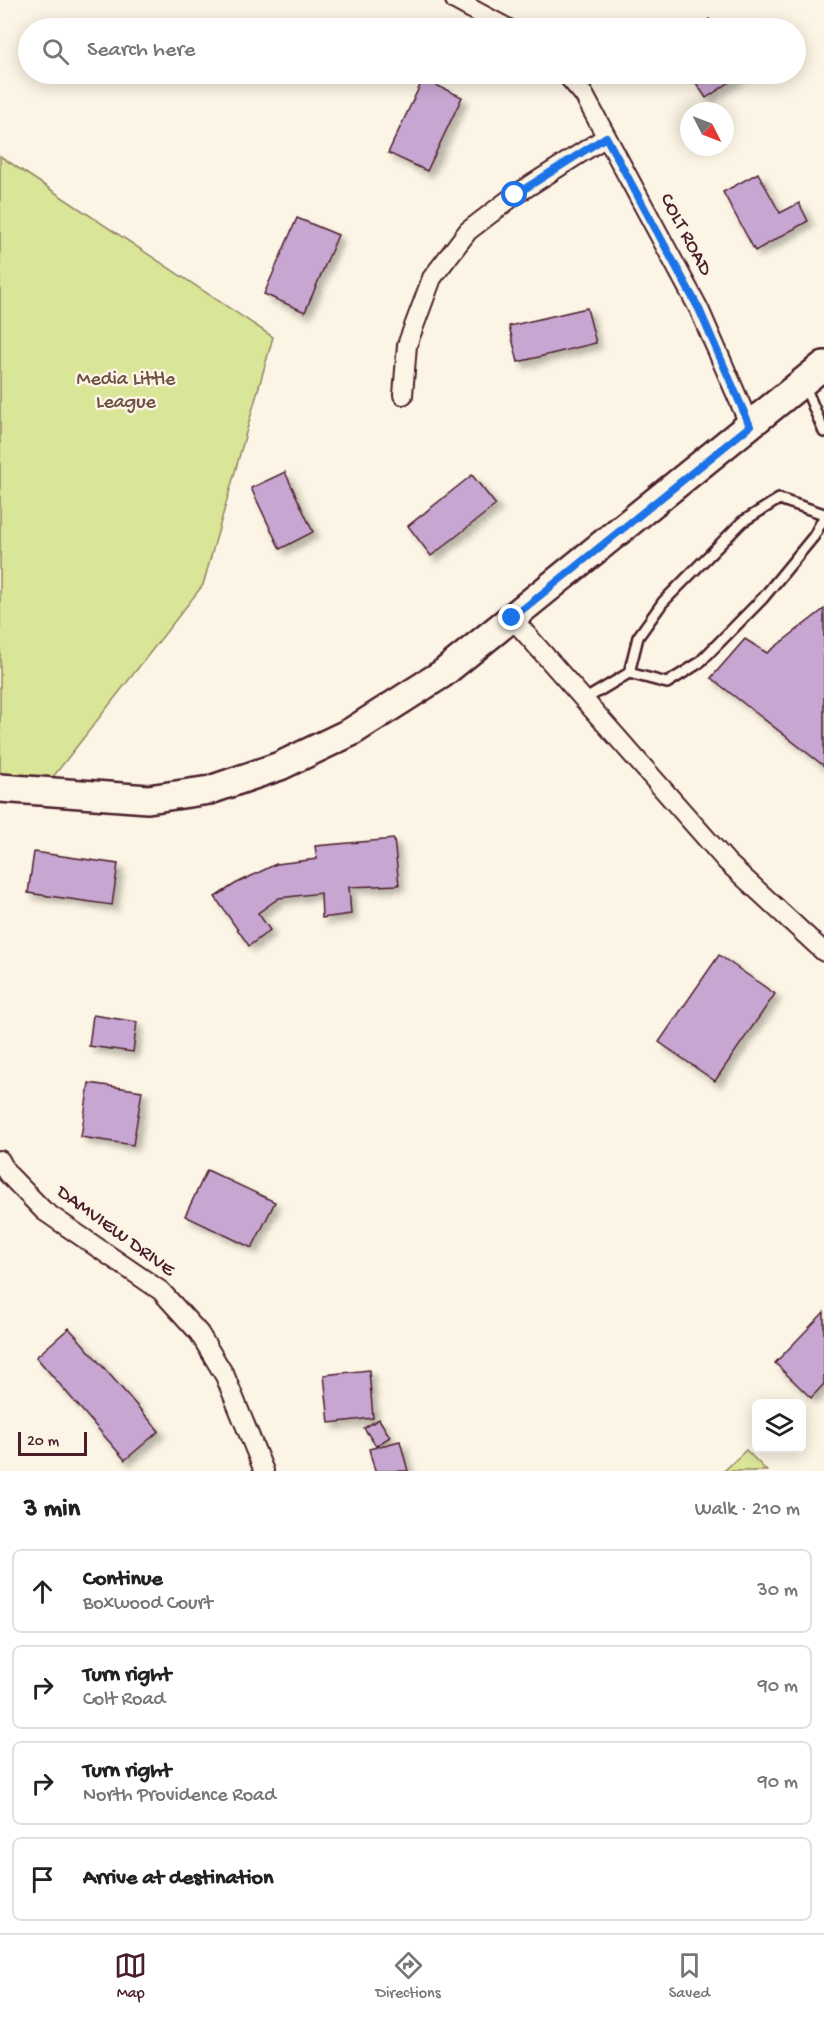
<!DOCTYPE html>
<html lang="en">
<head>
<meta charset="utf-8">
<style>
  :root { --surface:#fff; --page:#f2f2f2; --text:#222; --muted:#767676; --line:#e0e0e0; --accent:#4a1f2b }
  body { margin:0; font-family:"Gochi Hand",sans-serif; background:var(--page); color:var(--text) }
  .controls { position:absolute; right:18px; bottom:18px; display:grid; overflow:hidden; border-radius:9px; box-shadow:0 3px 15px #0003 }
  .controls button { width:54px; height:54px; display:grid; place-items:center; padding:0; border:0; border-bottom:2px solid var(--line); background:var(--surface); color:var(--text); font:30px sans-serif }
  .compass { position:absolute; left:680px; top:102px; width:54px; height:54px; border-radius:50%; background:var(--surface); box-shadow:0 3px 15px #0003; rotate:132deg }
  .scale { position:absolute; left:18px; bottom:15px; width:69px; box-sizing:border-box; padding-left:6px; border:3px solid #4a1f2b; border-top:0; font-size:16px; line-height:21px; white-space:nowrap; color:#4a1f2b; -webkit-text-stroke:4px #fcf5e5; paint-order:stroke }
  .stop { position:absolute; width:18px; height:18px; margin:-14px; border:4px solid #1a73e8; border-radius:50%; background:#fff }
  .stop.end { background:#1a73e8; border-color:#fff; box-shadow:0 2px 6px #0008 }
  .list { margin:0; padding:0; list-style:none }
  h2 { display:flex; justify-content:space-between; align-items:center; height:78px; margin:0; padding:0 24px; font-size:26px }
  h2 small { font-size:20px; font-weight:400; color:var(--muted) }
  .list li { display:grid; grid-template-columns:39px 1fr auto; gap:18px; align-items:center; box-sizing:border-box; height:84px; margin:0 12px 12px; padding:0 12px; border:2px solid var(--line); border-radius:9px }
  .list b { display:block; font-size:22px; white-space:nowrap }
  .list p { margin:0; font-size:20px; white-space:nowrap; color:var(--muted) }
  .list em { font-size:20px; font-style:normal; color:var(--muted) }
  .icon { flex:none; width:33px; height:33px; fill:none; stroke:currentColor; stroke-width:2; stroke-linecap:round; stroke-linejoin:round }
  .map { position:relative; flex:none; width:824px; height:1471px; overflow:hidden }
  .search { position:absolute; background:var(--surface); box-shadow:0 3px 15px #0003; left:18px; right:18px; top:18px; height:66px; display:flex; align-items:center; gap:15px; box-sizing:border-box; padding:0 21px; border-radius:33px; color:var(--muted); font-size:22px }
  .sheet { height:462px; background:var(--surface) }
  nav { display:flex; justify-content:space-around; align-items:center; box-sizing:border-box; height:84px; border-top:2px solid var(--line); background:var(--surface); font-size:16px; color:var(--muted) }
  nav a { display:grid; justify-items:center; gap:3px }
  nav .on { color:var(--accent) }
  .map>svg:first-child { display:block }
  .green { fill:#d9e597; stroke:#928261; stroke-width:1.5 }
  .building { fill:#c7a6d1; stroke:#4a1f2b; stroke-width:1.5; filter:url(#shadow) }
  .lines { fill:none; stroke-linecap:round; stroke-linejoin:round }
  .service-casing { stroke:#4a1f2b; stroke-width:14 }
  .minor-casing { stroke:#4a1f2b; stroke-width:22 }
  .secondary-casing { stroke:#4a1f2b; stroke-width:32 }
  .service { stroke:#fcf5e5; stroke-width:9 }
  .minor { stroke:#fcf5e5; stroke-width:18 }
  .secondary { stroke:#fcf5e5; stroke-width:27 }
  .route { stroke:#1a73e8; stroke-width:8 }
  .labels { text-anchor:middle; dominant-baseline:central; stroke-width:5; stroke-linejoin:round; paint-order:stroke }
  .street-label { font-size:20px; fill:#4a1f2b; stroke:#fcf5e5 }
  .park-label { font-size:20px; fill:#6e5046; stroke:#fcf5e5 }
</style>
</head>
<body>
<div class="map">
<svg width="824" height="1471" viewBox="0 0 824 1471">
  <defs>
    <filter id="shadow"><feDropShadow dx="5.5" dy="5.5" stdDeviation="3" flood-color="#0004"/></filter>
  </defs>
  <rect width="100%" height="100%" fill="#fcf5e5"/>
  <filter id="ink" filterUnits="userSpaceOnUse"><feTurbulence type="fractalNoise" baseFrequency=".0167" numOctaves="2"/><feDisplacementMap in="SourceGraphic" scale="12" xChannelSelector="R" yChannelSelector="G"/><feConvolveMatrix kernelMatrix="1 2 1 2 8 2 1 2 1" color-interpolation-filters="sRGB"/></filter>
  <g filter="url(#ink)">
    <!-- green -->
    <g class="green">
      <path d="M0,156L273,337L203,585L42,791L0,783Z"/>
      <path d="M746,1450L767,1471H724Z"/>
    </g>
    <!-- building -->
    <g class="building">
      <path d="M709,19L716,28H695Z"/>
      <path d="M690,74H742L706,98Z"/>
      <path d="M423,79L462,97L427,171L388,153Z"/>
      <path d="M758,173L780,213L799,203L808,221L755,251L723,192Z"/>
      <path d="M297,218L338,235L305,312L264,294Z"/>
      <path d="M587,308L596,343L518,362L509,326Z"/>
      <path d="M285,472L313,532L280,549L251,488Z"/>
      <path d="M472,475L496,505L431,556L408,526Z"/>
      <path d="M824,609V766L711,678L745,639L767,653Z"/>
      <path d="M394,839L399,885L349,887L351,914L322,918L321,893L279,898L258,913L270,930L249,946L215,897L235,884L276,864L317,859L315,846Z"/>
      <path d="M34,852L118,864L112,905L28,893Z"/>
      <path d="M719,955L775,994L715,1081L659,1042Z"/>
      <path d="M93,1015L137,1022L133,1052L89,1046Z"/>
      <path d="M89,1083L142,1091L133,1145L81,1137Z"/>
      <path d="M207,1170L275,1202L252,1248L185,1216Z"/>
      <path d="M824,1312V1384L811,1398L775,1363Z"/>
      <path d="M69,1328L159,1431L125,1460L36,1357Z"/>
      <path d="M369,1370L373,1418L329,1423L324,1375Z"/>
      <path d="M379,1419L390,1437L376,1446L364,1428Z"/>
      <path d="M400,1441L408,1471H375L369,1449Z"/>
    </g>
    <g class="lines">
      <!-- service casing -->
      <g class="service-casing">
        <g id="service">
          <path d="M804,384L824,432"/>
          <path d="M629,673L638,637L663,602L742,522L779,499L824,514"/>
          <path d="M584,700L629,673L667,683L699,663L763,598L814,536L824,517"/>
        </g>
      </g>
      <!-- minor casing -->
      <g class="minor-casing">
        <g id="minor">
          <path d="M455,0L507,28"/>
          <path d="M566,74L584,95L699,309L750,426"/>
          <path d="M403,395L407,345L432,278L468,231L515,195L606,137"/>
          <path d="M512,618L727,862L824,952"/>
          <path d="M0,1160L7,1173L44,1211L161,1291L199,1333L225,1376L264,1471"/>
        </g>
      </g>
      <!-- secondary casing -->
      <g class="secondary-casing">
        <path id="secondary" d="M0,788L148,799L210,790L280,766L351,732L442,674L824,365"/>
      </g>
      <!-- service -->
      <use href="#service" class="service"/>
      <!-- minor -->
      <use href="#minor" class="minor"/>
      <!-- secondary -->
      <use href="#secondary" class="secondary"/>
    </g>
  </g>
  <g class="lines" filter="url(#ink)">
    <!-- route -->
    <path class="route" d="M512,618L750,426L699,309L606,137L515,195"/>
  </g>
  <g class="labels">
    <!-- street labels -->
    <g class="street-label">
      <text transform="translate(685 235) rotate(62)">COLT ROAD</text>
      <text transform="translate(115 1232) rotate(36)">DAMVIEW DRIVE</text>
    </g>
    <!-- park labels -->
    <g class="park-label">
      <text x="126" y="380">Media Little<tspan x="126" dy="23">League</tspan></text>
    </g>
  </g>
</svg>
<div class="controls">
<button><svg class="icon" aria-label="layers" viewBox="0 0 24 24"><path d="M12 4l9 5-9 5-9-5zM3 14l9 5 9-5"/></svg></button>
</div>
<svg class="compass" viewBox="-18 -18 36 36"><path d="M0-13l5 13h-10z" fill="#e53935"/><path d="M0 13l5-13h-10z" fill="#767676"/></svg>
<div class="scale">20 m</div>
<div class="stop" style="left:515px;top:195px"></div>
<div class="stop end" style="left:512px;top:618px"></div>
<div class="search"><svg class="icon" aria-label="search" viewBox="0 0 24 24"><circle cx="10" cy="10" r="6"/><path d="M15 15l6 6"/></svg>Search here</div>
</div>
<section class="sheet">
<h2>3 min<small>Walk · 210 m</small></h2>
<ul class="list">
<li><svg class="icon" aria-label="ahead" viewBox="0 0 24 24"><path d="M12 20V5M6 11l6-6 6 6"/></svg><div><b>Continue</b><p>Boxwood Court</p></div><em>30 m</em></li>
<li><svg class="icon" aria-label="right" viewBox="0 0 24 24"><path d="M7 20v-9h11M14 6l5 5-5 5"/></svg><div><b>Turn right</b><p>Colt Road</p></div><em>90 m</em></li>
<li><svg class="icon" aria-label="right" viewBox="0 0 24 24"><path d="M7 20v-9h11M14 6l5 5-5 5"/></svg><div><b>Turn right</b><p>North Providence Road</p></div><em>90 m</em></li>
<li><svg class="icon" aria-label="arrive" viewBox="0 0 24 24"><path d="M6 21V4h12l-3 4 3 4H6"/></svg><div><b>Arrive at destination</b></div></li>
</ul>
</section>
<nav>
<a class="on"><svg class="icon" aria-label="map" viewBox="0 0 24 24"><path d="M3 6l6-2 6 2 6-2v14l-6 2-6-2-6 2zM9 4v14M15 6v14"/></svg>Map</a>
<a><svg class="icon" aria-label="directions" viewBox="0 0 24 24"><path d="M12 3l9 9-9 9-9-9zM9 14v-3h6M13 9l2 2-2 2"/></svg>Directions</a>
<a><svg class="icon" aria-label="saved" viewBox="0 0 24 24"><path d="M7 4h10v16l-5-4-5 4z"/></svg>Saved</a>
</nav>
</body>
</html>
